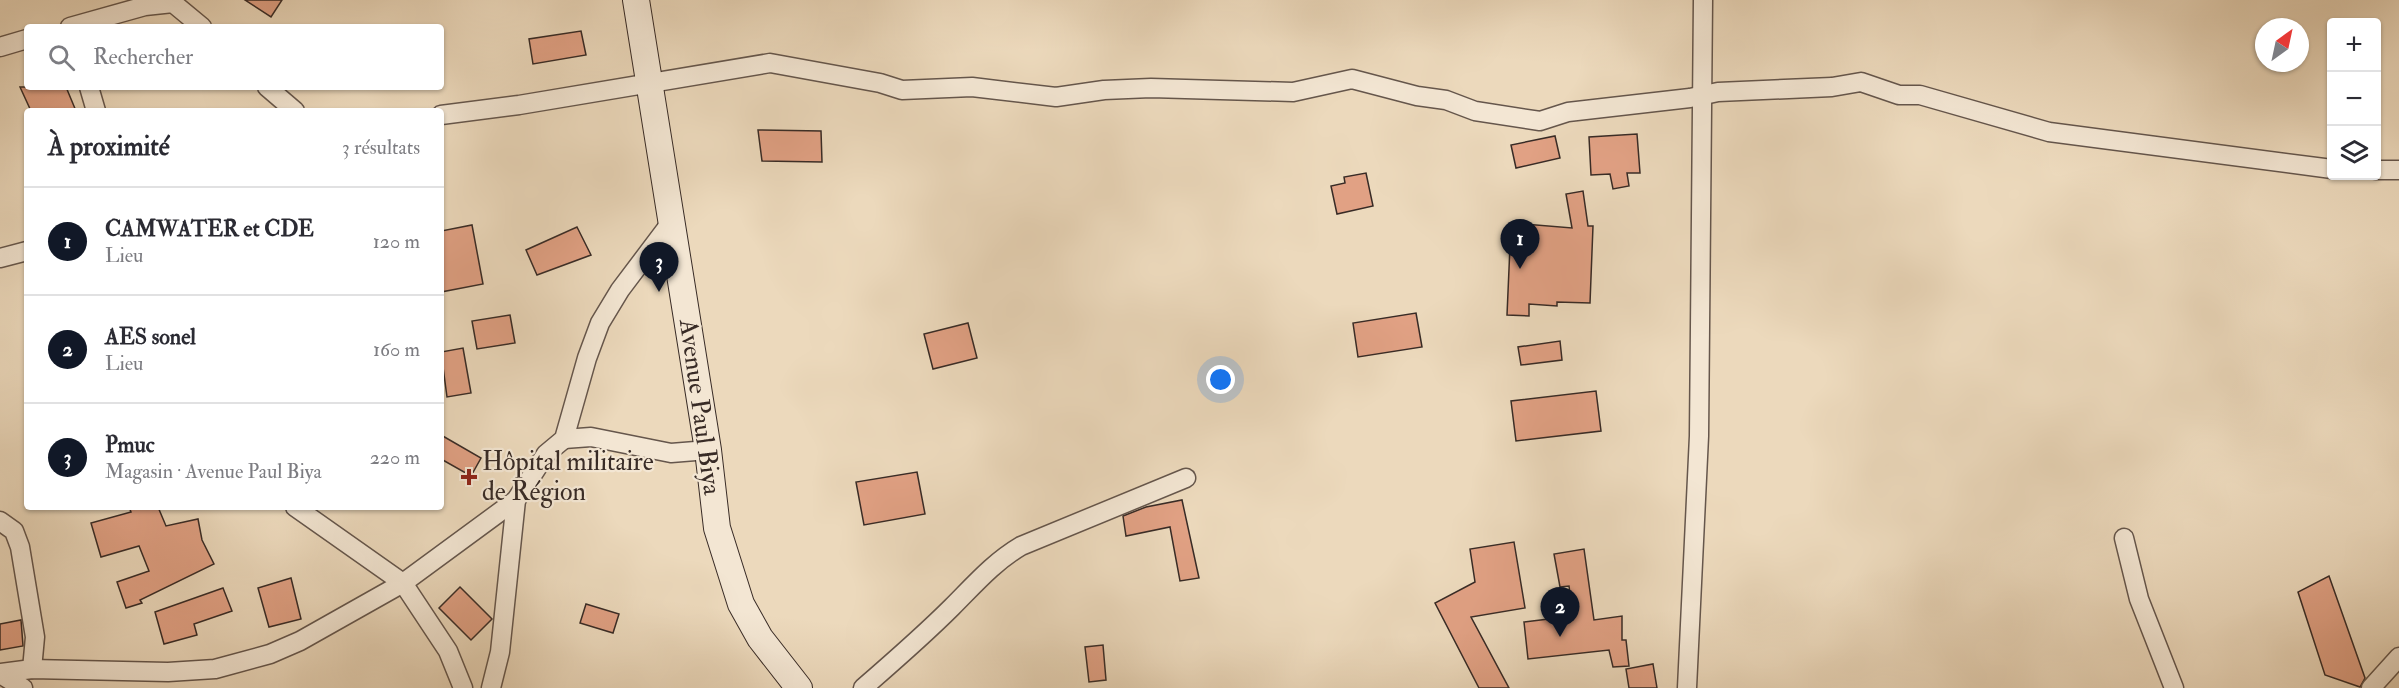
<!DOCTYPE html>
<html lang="fr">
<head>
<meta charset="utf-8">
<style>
  :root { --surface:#fff; --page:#f7f7f7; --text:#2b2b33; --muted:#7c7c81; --line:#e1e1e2; --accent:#111827 }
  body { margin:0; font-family:"IM FELL Double Pica",serif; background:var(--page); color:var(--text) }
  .controls { position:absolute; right:18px; top:18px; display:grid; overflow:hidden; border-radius:6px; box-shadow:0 2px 4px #0004 }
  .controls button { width:54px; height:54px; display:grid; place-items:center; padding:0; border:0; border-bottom:2px solid var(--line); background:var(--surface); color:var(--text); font:30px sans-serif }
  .compass { position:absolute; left:2255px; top:18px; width:54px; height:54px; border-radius:50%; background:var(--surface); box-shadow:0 2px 4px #0004; rotate:33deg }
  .you { position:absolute; left:1221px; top:380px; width:21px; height:21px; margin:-15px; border:4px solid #fff; border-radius:50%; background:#1a73e8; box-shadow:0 0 0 9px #1a73e833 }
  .badge { display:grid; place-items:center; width:39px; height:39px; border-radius:50%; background:var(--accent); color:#fff; font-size:20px; font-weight:700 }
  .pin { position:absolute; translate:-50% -50px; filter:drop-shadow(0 2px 3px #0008) }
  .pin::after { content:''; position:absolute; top:32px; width:21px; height:18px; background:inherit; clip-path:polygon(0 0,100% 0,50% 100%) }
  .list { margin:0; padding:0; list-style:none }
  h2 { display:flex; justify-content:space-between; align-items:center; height:78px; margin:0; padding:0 24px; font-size:26px }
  h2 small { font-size:20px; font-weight:400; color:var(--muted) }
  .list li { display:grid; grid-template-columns:39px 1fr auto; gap:18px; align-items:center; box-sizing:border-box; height:108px; padding:0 24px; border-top:2px solid var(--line) }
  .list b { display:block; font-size:22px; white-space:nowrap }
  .list p { margin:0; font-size:20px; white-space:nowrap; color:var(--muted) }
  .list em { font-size:20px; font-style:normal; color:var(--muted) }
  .icon { flex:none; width:33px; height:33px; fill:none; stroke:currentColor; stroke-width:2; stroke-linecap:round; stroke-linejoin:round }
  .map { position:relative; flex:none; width:2399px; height:688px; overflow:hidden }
  .search { position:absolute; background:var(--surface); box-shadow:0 2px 4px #0004; left:24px; top:24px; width:420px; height:66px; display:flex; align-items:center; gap:15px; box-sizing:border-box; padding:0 21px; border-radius:6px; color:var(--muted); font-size:22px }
  .panel { position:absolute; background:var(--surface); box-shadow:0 2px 4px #0004; left:24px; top:108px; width:420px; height:402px; border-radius:6px }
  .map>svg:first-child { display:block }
  .building { fill:#e1a184; stroke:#382b26; stroke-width:1.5 }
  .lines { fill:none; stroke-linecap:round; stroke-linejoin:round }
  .minor-casing { stroke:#65564c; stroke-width:21 }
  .secondary-casing { stroke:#382b26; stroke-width:28 }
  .minor { stroke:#f3e6d3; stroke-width:18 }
  .secondary { stroke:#f3e6d3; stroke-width:26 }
  .poi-dot { fill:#8f2418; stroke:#f3e6d3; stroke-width:2 }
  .labels { text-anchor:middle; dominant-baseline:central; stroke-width:4.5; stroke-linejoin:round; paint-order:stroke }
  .street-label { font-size:26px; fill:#382b26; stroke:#f3e6d3 }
  .poi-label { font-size:26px; fill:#382b26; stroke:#f3e6d3; text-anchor:start }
</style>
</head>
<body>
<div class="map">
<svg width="2399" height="688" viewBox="0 0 2399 688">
  <rect width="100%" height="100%" fill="#ecd9bc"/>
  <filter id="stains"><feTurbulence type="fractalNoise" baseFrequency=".00333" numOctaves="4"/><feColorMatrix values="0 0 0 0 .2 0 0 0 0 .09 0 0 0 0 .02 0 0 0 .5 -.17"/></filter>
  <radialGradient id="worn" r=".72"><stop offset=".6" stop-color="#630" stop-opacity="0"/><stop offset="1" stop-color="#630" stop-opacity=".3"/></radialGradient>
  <!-- building -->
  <g class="building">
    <path d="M245,0H282L271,17Z"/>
    <path d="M581,31L586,55L533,64L529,39Z"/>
    <path d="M20,87H66L76,111H31Z"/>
    <path d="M758,130L821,131L822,162L762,161Z"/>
    <path d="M1637,134L1640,173H1627L1629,186L1613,189L1610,174L1591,175L1589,137Z"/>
    <path d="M1555,136L1560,158L1516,168L1511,145Z"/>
    <path d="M1366,173L1373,206L1337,214L1331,186L1345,183L1344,177Z"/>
    <path d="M1583,191L1588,226H1593L1590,303L1557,302V306L1529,304V316L1507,315L1511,223L1572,228L1566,194Z"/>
    <path d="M472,225L483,284L441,292V231Z"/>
    <path d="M577,227L591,255L537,275L526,250Z"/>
    <path d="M1416,313L1422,347L1358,357L1353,323Z"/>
    <path d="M510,315L515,343L477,349L472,321Z"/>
    <path d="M968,323L977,358L933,369L924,334Z"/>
    <path d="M1560,341L1562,360L1521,365L1518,347Z"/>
    <path d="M463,348L471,393L447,397L441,352Z"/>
    <path d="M1596,391L1601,431L1516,441L1511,401Z"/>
    <path d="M441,435L481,458L471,476L441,459Z"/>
    <path d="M917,472L925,514L864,525L856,482Z"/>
    <path d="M1182,500L1199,578L1180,581L1170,527L1126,536L1123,516L1146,507Z"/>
    <path d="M129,507H158L166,526L198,519L202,540L214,564L140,600L142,603L126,608L117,582L149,571L139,546L101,557L91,523L131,512Z"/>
    <path d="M1514,542L1525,608L1471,617L1509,688H1479L1435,603L1475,582L1470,549Z"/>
    <path d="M1584,549L1594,620L1622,616V640H1626L1629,666L1613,667L1609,650L1528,659L1524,622L1573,616L1569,586L1560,587L1554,554Z"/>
    <path d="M2329,576L2365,678L2360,687L2325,675L2298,592Z"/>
    <path d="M291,578L301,619L269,627L258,588Z"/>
    <path d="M460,587L492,619L471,640L439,608Z"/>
    <path d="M223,588L232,611L194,624L197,635L164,644L155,612Z"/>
    <path d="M586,604L619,614L613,633L580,623Z"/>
    <path d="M21,620L23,646L0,650V624Z"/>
    <path d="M1103,645L1106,680L1089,682L1085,647Z"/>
    <path d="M1653,664L1657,688H1629L1626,669Z"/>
  </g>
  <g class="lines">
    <!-- minor casing -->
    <g class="minor-casing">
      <g id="minor">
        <path d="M70,27L145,6L173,3L202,27"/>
        <path d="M0,47L27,39"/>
        <path d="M89,87L96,111"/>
        <path d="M267,87L295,111"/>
        <path d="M441,115L519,105L770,63L880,83L902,90L972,87L1056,97L1104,90L1151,88L1293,92L1352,79L1417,96L1446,100L1475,111L1540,121L1568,112L1690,98L1718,92L1832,87L1861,82L1899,95H1920L2049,132L2332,169"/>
        <path d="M2376,170H2399"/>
        <path d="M0,258L27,251"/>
        <path d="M564,439L591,437L671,453L708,450"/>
        <path d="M295,507L403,583L448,651L463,688"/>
        <path d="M0,521L14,531L20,547L35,637L32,669"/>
        <path d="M2124,538L2139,599L2174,688"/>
        <path d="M0,673L32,669L168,672L215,669L270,654L300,641L403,583L516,500L546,454L564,439L587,358L600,323L620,290L672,221"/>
        <path d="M0,674L23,688"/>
        <path d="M491,688L500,652L516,500"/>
        <path d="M863,688C893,662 924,635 952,607C975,584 994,562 1021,546L1186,478"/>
        <path d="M1687,688L1699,436L1703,0"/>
        <path d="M2371,688L2399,657"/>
      </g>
    </g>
    <!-- secondary casing -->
    <g class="secondary-casing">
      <path id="secondary" d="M636,0L708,450L717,528L741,604L760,638L799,688"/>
    </g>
    <!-- minor -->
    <use href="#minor" class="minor"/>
    <!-- secondary -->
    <use href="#secondary" class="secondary"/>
  </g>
  <!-- markers -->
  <path class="poi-dot" d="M466 468h6v6h6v6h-6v6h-6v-6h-6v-6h6z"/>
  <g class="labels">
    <!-- street labels -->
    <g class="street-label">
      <text transform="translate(700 407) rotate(82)">Avenue Paul Biya</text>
    </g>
    <!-- poi labels -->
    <g class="poi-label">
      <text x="482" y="462">Hôpital militaire<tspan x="482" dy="30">de Région</tspan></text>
    </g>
  </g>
  <rect width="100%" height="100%" filter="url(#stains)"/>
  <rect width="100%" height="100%" fill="url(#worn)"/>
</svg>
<div class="controls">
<button>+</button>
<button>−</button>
<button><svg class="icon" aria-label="layers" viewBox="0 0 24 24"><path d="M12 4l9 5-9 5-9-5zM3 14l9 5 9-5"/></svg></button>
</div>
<svg class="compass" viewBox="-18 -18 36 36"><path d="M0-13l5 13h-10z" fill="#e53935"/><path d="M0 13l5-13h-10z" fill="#7c7c81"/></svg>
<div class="you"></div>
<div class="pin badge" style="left:1520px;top:269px">1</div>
<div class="pin badge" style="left:1560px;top:637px">2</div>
<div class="pin badge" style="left:659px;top:292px">3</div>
<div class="search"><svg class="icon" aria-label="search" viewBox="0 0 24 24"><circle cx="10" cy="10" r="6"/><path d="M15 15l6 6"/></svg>Rechercher</div>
<section class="panel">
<h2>À proximité<small>3 résultats</small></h2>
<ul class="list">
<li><span class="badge">1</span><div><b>CAMWATER et CDE</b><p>Lieu</p></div><em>120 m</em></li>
<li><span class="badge">2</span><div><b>AES sonel</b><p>Lieu</p></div><em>160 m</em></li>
<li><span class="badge">3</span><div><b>Pmuc</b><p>Magasin · Avenue Paul Biya</p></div><em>220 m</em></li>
</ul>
</section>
</div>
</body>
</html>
